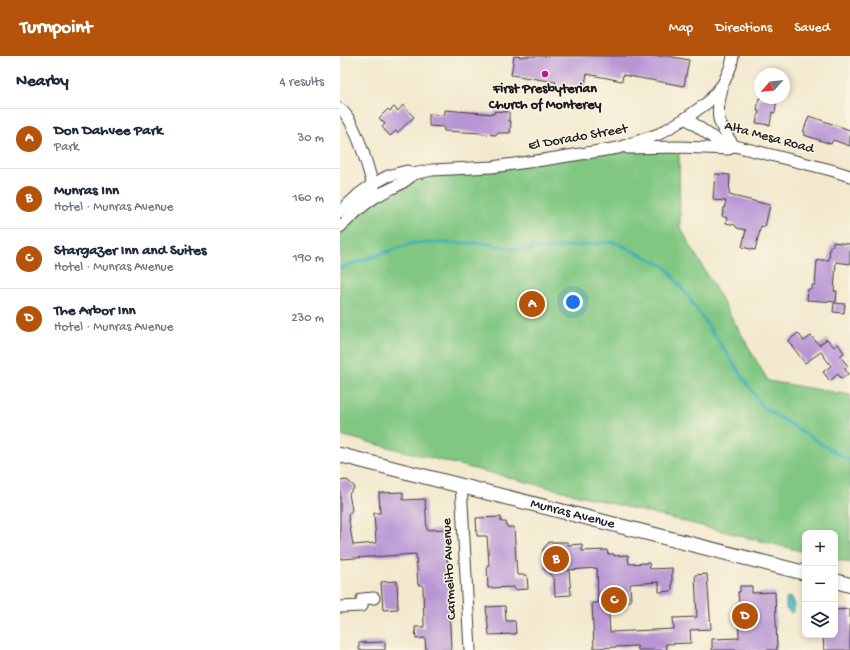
<!DOCTYPE html>
<html lang="en">
<head>
<meta charset="utf-8">
<style>
  :root { --surface:#fff; --page:#f6f6f7; --text:#1f2937; --muted:#747a83; --line:#e0e1e3; --accent:#b45309 }
  body { margin:0; font-family:"Gochi Hand",sans-serif; background:var(--page); color:var(--text) }
  .controls { position:absolute; right:12px; bottom:12px; display:grid; overflow:hidden; border-radius:8px; box-shadow:0 2px 6px #0003 }
  .controls button { width:36px; height:36px; display:grid; place-items:center; padding:0; border:0; border-bottom:1px solid var(--line); background:var(--surface); color:var(--text); font:20px sans-serif }
  .compass { position:absolute; left:414px; top:12px; width:36px; height:36px; border-radius:50%; background:var(--surface); box-shadow:0 2px 6px #0003; rotate:243deg }
  .you { position:absolute; left:233px; top:246px; width:14px; height:14px; margin:-10px; border:3px solid #fff; border-radius:50%; background:#1a73e8; box-shadow:0 0 0 6px #1a73e833 }
  .badge { display:grid; place-items:center; width:26px; height:26px; border-radius:50%; background:var(--accent); color:#fff; font-size:13px; font-weight:700 }
  .pin { position:absolute; translate:-50% -50%; border:2px solid #fff; box-shadow:0 1px 4px #0006 }
  .list { margin:0; padding:0; list-style:none }
  h2 { display:flex; justify-content:space-between; align-items:center; height:52px; margin:0; padding:0 16px; font-size:17px }
  h2 small { font-size:13px; font-weight:400; color:var(--muted) }
  .list li { display:grid; grid-template-columns:26px 1fr auto; gap:12px; align-items:center; box-sizing:border-box; height:60px; padding:0 16px; border-top:1px solid var(--line) }
  .list b { display:block; font-size:15px; white-space:nowrap }
  .list p { margin:0; font-size:13px; white-space:nowrap; color:var(--muted) }
  .list em { font-size:13px; font-style:normal; color:var(--muted) }
  .icon { flex:none; width:22px; height:22px; fill:none; stroke:currentColor; stroke-width:2; stroke-linecap:round; stroke-linejoin:round }
  .map { position:relative; flex:none; width:510px; height:594px; overflow:hidden }
  header { display:flex; align-items:center; gap:24px; box-sizing:border-box; height:56px; padding:0 20px; background:var(--accent); color:#fff }
  header strong { font-size:19px }
  nav { display:flex; gap:22px; margin-inline-start:auto; font-size:14px }
  main { display:flex }
  aside { flex:1; background:var(--surface) }
  .map>svg:first-child { display:block }
  .green { fill:#81c782; stroke:#4e724f }
  .water { fill:#40b0ba; stroke:#2e666b }
  .lines { fill:none; stroke-linecap:round; stroke-linejoin:round }
  .stream { stroke:#40b0ba; stroke-width:3 }
  .building { fill:#b896d4 }
  .minor-casing { stroke:#3c3b37; stroke-width:13 }
  .major-casing { stroke:#3c3b37; stroke-width:16 }
  .minor { stroke:#fff; stroke-width:11 }
  .major { stroke:#fff; stroke-width:14 }
  .poi-dot { fill:#b5179e; stroke:#fcf5e5; stroke-width:1.5 }
  .labels { text-anchor:middle; dominant-baseline:central; stroke-width:3; stroke-linejoin:round; paint-order:stroke }
  .poi-label { font-size:14px; font-weight:bold; fill:#1c1c1c; stroke:#fcf5e5 }
  .street-label { font-size:14px; fill:#1c1c1c; stroke:#fcf5e5 }
</style>
</head>
<body>
<header>
<strong>Turnpoint</strong>
<nav><a>Map</a><a>Directions</a><a>Saved</a></nav>
</header>
<main>
<aside>
<h2>Nearby<small>4 results</small></h2>
<ul class="list">
<li><span class="badge">A</span><div><b>Don Dahvee Park</b><p>Park</p></div><em>30 m</em></li>
<li><span class="badge">B</span><div><b>Munras Inn</b><p>Hotel · Munras Avenue</p></div><em>160 m</em></li>
<li><span class="badge">C</span><div><b>Stargazer Inn and Suites</b><p>Hotel · Munras Avenue</p></div><em>190 m</em></li>
<li><span class="badge">D</span><div><b>The Arbor Inn</b><p>Hotel · Munras Avenue</p></div><em>230 m</em></li>
</ul>
</aside>
<div class="map">
<svg width="510" height="594" viewBox="0 0 510 594">
  <rect width="100%" height="100%" fill="#fcf5e5"/>
  <filter id="ink" filterUnits="userSpaceOnUse"><feTurbulence type="fractalNoise" baseFrequency=".025" numOctaves="2"/><feDisplacementMap in="SourceGraphic" scale="8" xChannelSelector="R" yChannelSelector="G"/><feConvolveMatrix kernelMatrix="1 2 1 2 8 2 1 2 1" color-interpolation-filters="sRGB"/></filter>
  <filter id="wash" filterUnits="userSpaceOnUse"><feTurbulence type="fractalNoise" baseFrequency=".012" numOctaves="4" result="noise"/><feDisplacementMap in="SourceGraphic" scale="16" xChannelSelector="R" yChannelSelector="G"/><feGaussianBlur stdDeviation="0.9" result="paint"/><feColorMatrix in="noise" values="0 0 0 0 0 0 0 0 0 0 0 0 0 0 0 0 0 1.4 0 .05"/><feComposite in="paint" operator="in"/></filter>
  <g filter="url(#wash)">
    <rect width="100%" height="100%" fill="#f3e9cf"/>
    <!-- green -->
    <path class="green" d="M339,91L340,171L428,325L510,339V507L495,503V477H465V496L0,379V163L10,152L35,132L65,120L278,92Z"/>
    <!-- water -->
    <path class="water" d="M448,541L452,542C453,546 455,552 454,556L451,557L446,553V543Z"/>
    <g class="lines">
      <!-- stream -->
      <path class="stream" d="M0,212L73,187H142L179,194L214,192L274,186L325,210L350,243L423,351L506,403L510,404"/>
    </g>
    <g id="blocks">
      <!-- building -->
      <g class="building">
        <path d="M174,0L183,1V0H328L349,4L344,30L283,19L282,25L247,18L244,33L215,29L216,26L171,19Z"/>
        <path d="M419,42H437L435,57L432,56L430,69L416,67L419,55H417Z"/>
        <path d="M63,49L74,61L57,77L56,75L50,80L42,71L45,68L39,62L48,53L50,55L54,51L58,55Z"/>
        <path d="M105,54L154,58L155,55L169,56V65H171L170,77H157V79L142,78V77L104,75V71L89,70V58L105,59Z"/>
        <path d="M469,60L510,74V90L493,84L491,88L464,79L465,76H463Z"/>
        <path d="M375,118L390,119L389,139L430,149L425,171L421,170L415,194L402,191L406,174L397,172L395,169L386,167L387,162L382,160L386,145L373,144Z"/>
        <path d="M493,186L510,188V208L496,206L494,235H497L496,246L467,244L468,233H472V229H475L477,205H479V204H489L490,190H493Z"/>
        <path d="M494,247L505,248L504,257L493,256Z"/>
        <path d="M458,277L464,285L471,280L479,289L487,283L494,291L498,288L504,297L500,300L508,310L505,313L508,318L501,323L498,318L490,325L483,316L491,310L481,296L465,307L448,285Z"/>
        <path d="M7,424L15,431L9,438L12,454L8,459L13,489L36,487L34,457H40L39,437L63,436V444L85,443L87,474L106,473L111,594H86L85,582L76,583L75,571H84L83,529H78L76,498L1,503L0,496V425Z"/>
        <path d="M161,461V466H166L167,471H174L177,519H187L188,533L174,534V531L148,532L147,509H149L147,480H137L136,462Z"/>
        <path d="M209,486H227L228,489L242,488V495L267,494L268,498H274V500L288,499L289,508L309,507L310,513L332,512V535L319,536V526L290,528L291,545L268,546L270,576L334,573L333,562L357,561L355,519L367,518L371,573L350,574L351,587L326,588L327,594H298L297,590L254,592L252,547H258L257,512L229,514L231,539L215,540L214,522L204,513L203,493Z"/>
        <path d="M57,525L58,553L43,554L41,526Z"/>
        <path d="M400,530H412V537L435,536L437,594H372V583L399,582L398,547H399L398,536H400Z"/>
        <path d="M165,550L166,565H175L176,578L149,579L146,551Z"/>
        <path d="M510,553V594H484L483,579H495V554Z"/>
        <path d="M45,586V594H19V587Z"/>
      </g>
    </g>
  </g>
  <g filter="url(#ink)">
    <use href="#blocks" fill-opacity="0" stroke="#3c3b37" stroke-width="1"/>
    <g class="lines">
      <!-- minor casing -->
      <g class="minor-casing">
        <g id="minor">
          <path d="M382,32C375,60 377,67 394,90"/>
          <path d="M0,53C16,64 28,113 34,132C31,145 15,143 13,159"/>
          <path d="M346,62L379,86L491,114L510,120"/>
          <path d="M288,92L339,91L389,93"/>
          <path d="M0,156L19,138L33,128L48,120L59,117L67,115L73,118L92,114L152,111L203,104L278,92L319,78L346,62L368,46L383,28L391,10L393,0"/>
          <path d="M0,171C12,160 24,147 39,139C50,132 65,128 73,118"/>
          <path d="M121,429L130,594"/>
          <path d="M0,551L22,550V543L34,542"/>
        </g>
      </g>
      <!-- major casing -->
      <g class="major-casing">
        <g id="major">
          <path id="s1" d="M0,399L465,517"/>
          <path d="M495,525L510,529"/>
        </g>
      </g>
      <!-- minor -->
      <use href="#minor" class="minor"/>
      <!-- major -->
      <use href="#major" class="major"/>
    </g>
  </g>
  <!-- markers -->
  <circle class="poi-dot" cx="205" cy="18" r="4"/>
  <g class="labels">
    <!-- poi labels -->
    <g class="poi-label">
      <text x="205" y="33">First Presbyterian<tspan x="205" dy="16">Church of Monterey</tspan></text>
    </g>
    <!-- street labels -->
    <g class="street-label">
      <text transform="translate(238 82) rotate(-10)">El Dorado Street</text>
      <text transform="translate(429 82) rotate(15)">Alta Mesa Road</text>
      <text stroke="none"><textPath href="#s1" startOffset="240">Munras Avenue</textPath></text>
      <text transform="translate(110 513) rotate(-93)">Carmelito Avenue</text>
    </g>
  </g>
</svg>
<div class="controls">
<button>+</button>
<button>−</button>
<button><svg class="icon" aria-label="layers" viewBox="0 0 24 24"><path d="M12 4l9 5-9 5-9-5zM3 14l9 5 9-5"/></svg></button>
</div>
<svg class="compass" viewBox="-18 -18 36 36"><path d="M0-13l5 13h-10z" fill="#e53935"/><path d="M0 13l5-13h-10z" fill="#747a83"/></svg>
<div class="you"></div>
<div class="pin badge" style="left:192px;top:248px">A</div>
<div class="pin badge" style="left:216px;top:503px">B</div>
<div class="pin badge" style="left:274px;top:544px">C</div>
<div class="pin badge" style="left:405px;top:560px">D</div>
</div>
</main>
</body>
</html>
